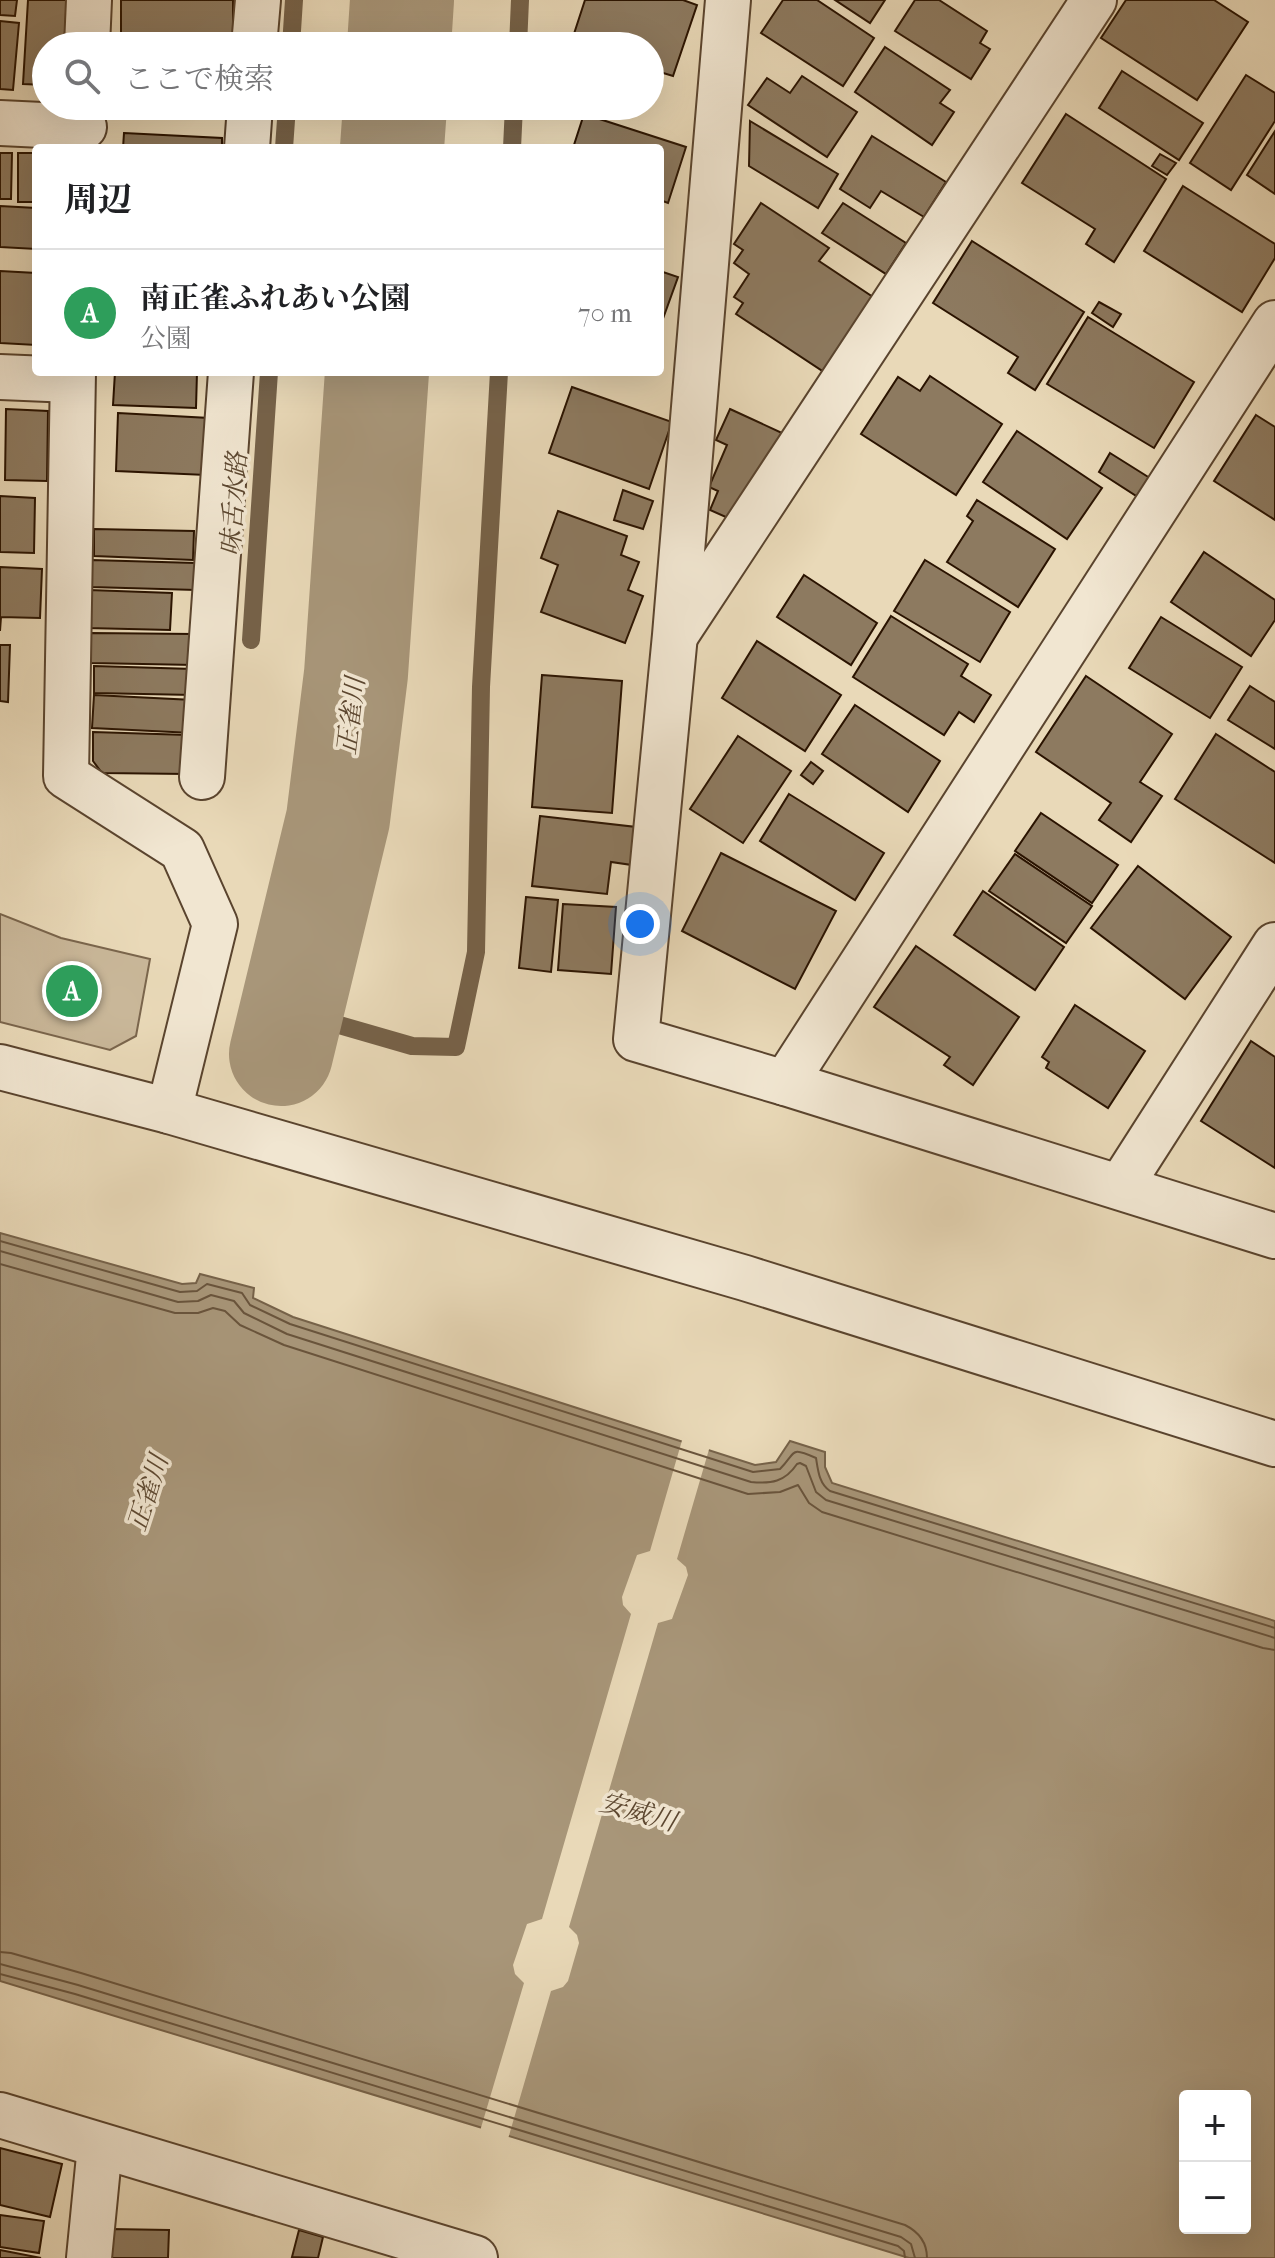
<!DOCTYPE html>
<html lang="ja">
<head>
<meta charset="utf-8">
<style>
  :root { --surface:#fff; --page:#f6f6f6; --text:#202124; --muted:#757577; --line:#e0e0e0; --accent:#8f2418 }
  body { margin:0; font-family:"IM FELL French Canon","Noto Serif JP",serif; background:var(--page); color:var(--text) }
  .controls { position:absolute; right:24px; bottom:24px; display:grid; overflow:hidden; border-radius:8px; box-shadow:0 8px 32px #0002 }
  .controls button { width:72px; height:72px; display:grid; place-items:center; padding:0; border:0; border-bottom:2px solid var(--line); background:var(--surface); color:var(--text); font:40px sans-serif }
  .you { position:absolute; left:640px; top:924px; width:28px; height:28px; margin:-20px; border:6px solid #fff; border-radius:50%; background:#1a73e8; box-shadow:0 0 0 12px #1a73e833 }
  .badge { display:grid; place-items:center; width:52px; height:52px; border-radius:50%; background:var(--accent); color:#fff; font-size:26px; font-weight:700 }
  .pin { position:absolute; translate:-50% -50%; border:4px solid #fff; box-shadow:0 2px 8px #0006 }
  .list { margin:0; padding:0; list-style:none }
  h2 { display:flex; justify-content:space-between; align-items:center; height:104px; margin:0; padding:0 32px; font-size:34px }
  h2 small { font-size:26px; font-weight:400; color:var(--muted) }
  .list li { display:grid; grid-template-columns:52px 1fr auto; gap:24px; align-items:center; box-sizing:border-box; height:128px; padding:0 32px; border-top:2px solid var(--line) }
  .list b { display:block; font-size:30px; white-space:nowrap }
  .list p { margin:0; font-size:26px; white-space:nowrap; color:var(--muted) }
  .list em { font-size:26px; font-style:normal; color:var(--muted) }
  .icon { flex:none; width:44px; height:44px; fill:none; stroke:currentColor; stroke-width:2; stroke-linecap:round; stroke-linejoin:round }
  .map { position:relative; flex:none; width:1275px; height:2258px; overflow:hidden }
  .search { position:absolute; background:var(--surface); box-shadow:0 8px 32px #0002; left:32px; top:32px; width:632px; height:88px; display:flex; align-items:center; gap:20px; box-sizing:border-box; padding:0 28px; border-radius:44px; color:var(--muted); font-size:30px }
  .panel { position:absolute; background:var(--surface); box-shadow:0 8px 32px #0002; left:32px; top:144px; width:632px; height:232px; border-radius:8px }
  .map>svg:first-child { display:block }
  .green { fill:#c9b799; stroke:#7a654c; stroke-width:2 }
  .water { fill:#a89679; stroke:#766249; stroke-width:2; fill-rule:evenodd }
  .pier { fill:#e9d9b8 }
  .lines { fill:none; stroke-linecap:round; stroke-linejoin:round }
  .shore { stroke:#69543c; stroke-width:2 }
  .stream { stroke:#766249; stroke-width:18 }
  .river { stroke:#a89679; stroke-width:104 }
  .building { fill:#8d7a60; stroke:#2a1300; stroke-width:2 }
  .street-casing { stroke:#5a442e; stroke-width:48 }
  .street { stroke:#f1e6d1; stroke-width:44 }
  .labels { text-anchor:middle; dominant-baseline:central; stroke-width:7; stroke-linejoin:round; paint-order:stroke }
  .water-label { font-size:26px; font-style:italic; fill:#5c4730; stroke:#f1e6d1 }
</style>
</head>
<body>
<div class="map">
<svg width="1275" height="2258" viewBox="0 0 1275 2258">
  <rect width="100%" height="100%" fill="#e9d9b8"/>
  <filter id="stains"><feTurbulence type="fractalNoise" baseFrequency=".0025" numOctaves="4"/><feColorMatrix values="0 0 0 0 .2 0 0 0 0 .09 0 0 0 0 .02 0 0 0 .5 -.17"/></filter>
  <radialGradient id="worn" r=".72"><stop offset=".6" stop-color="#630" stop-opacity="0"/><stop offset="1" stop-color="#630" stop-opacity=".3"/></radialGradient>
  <!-- green -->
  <path class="green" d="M0,914L61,938L150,959L136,1036L110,1050L0,1022Z"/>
  <!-- water -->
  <path class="water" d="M0,1233L182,1284L196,1283L200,1274L254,1288L253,1298L293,1317L755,1465L776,1462L790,1441L825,1452V1467L832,1483L1275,1621V2258H909L0,1981ZM1185,2096H1245V2228H1185Z"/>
  <!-- pier -->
  <path class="pier" d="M683,1437L710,1446L677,1559L686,1567L688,1575L672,1619L658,1623L569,1927L577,1935L579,1943L568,1981L563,1987L551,1991L508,2139L480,2131L524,1983L515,1974L513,1965L527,1924L542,1919L631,1614L623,1605L622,1597L637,1555L650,1551Z"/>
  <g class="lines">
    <!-- shore -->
    <g class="shore">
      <path d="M0,1241L180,1292L197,1291L207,1284L242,1293L250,1305L290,1324L753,1472L780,1469C797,1452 789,1446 816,1458C818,1470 819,1484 830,1491L1275,1628"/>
      <path d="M0,1251L178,1302L198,1301L211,1295L234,1301L244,1313L287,1334L751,1482C771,1484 785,1482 797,1464L800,1463L806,1466L816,1492L826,1500L1275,1638"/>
      <path d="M0,1264L175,1313H198L213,1308L225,1311L240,1325L284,1345L748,1494L780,1492L798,1485L809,1503L822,1512L1263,1648L1275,1650"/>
      <path d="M0,1952L11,1953L81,1973L905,2225C919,2232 927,2242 927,2258"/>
      <path d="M0,1964L78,1985L901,2237L911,2244L915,2258"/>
      <path d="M0,1974L75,1994L898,2246L904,2251L905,2258"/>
    </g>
    <!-- stream -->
    <g class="stream">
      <path d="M291,46L294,0"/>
      <path d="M518,46L520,0"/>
      <path d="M284,148L287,106"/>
      <path d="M512,148L514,106"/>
      <path d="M251,640L269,372"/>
      <path d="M291,1011L412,1046L456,1047L476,952L481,687L499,372"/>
    </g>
    <!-- river -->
    <g class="river">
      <path d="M399,46L402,0"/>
      <path d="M392,148L395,106"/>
      <path d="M281,1054L338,819L356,674L377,372"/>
    </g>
  </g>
  <!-- building -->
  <g class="building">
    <path d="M0,0H17L15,16L0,15Z"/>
    <path d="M28,0H67L64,46H46V85L23,84Z"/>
    <path d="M121,0H233V45L121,44Z"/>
    <path d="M585,0H683L697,5L673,76L650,69V46H581L571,43Z"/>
    <path d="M783,0H817L874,38L843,86L761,33Z"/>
    <path d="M835,0H885L870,23Z"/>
    <path d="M915,0H939L987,31L980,43L990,49L971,79L895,31Z"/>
    <path d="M1126,0H1214L1248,22L1197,100L1101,38Z"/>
    <path d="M0,21L19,23L13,90L0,89Z"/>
    <path d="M885,47L950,90L940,103L954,112L932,145L855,92Z"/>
    <path d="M1122,71L1203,123L1179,160L1099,108Z"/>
    <path d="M1246,75L1275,93V121L1231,190L1190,163Z"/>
    <path d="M802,76L857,112L827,157L748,105L767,78L790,93Z"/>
    <path d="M584,114L686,147L668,203L660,200V148H573Z"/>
    <path d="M1066,114L1166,179L1114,262L1086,244L1095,229L1022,183Z"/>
    <path d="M750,121L838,174L818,208L749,166Z"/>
    <path d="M1275,131V194L1247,175Z"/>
    <path d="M124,133L222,138V148H123Z"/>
    <path d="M872,136L946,182L924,217L881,191L870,208L840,189Z"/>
    <path d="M0,153H12L11,199H0Z"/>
    <rect x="18" y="153" width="18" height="49"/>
    <path d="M1160,154L1176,163L1167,175L1152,166Z"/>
    <path d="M1183,186L1275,244V258L1242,312L1144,251Z"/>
    <path d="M761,203L829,248L819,261L873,297L824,372L736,314L743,303L734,297L749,274L734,263L743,250L734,244Z"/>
    <path d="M843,203L906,243L886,274L822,233Z"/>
    <path d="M0,206L36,208V249L0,247Z"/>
    <path d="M972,241L1084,312L1035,390L1008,373L1018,357L933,303Z"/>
    <path d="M0,271L36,273V345L0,343Z"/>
    <path d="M660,271L678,277L660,327Z"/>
    <path d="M1099,302L1121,314L1113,327L1092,313Z"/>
    <path d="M1088,317L1194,382L1154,448L1047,384Z"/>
    <path d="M115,372H197L196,408L113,405Z"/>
    <path d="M930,376L1002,424L956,495L861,434L898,377L920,391Z"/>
    <path d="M572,387L672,422L649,489L549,453Z"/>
    <path d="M6,409L48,411L47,481L5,480Z"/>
    <path d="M730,409L782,433L757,489L737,522L710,510L718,491L709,487L727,445L716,440Z"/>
    <path d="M118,413L209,418L206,475L116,471Z"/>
    <path d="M1256,415L1275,427V520L1214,481Z"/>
    <path d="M1017,431L1102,488L1067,539L983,482Z"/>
    <path d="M1110,453L1153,480L1141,499L1099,472Z"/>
    <path d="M623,490L653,501L643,529L614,520Z"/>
    <path d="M0,496L35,498L34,553L0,552Z"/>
    <path d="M977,500L1055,549L1018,607L947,562L973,521L967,516Z"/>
    <path d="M558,511L627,536L621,555L639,562L628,590L643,596L625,643L541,612L558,565L541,558Z"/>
    <path d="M94,529L194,531L193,560L94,556Z"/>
    <path d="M1204,552L1275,600V620L1251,656L1171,602Z"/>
    <path d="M91,560L196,563V590L91,587Z"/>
    <path d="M925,560L1010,612L980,662L894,611Z"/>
    <path d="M0,567L42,569L40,618L1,617L0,631Z"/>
    <path d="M804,575L877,623L851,665L777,617Z"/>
    <path d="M89,590L172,593L170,630L87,628Z"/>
    <path d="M891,616L968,664L961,676L991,695L974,722L959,712L944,735L853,677Z"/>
    <path d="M1161,617L1242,667L1210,718L1129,668Z"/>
    <path d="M91,633L194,634V665L91,663Z"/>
    <path d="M757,641L841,695L805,751L722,698Z"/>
    <path d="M0,645H10L8,702L0,701Z"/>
    <path d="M94,666L193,669V695L94,693Z"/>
    <path d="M542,675L622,681L612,813L532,807Z"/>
    <path d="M1086,676L1172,734L1140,782L1162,796L1131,842L1099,820L1111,803L1036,752Z"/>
    <path d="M1250,686L1275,702V749L1228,720Z"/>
    <path d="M94,695L193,700L192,733L92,728Z"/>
    <path d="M855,705L940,761L908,812L822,754Z"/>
    <path d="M93,732L188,735L187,774L102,773L93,761Z"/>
    <path d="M1216,734L1275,772V863L1175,799Z"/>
    <path d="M738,736L791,771L743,843L690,809Z"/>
    <path d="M811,762L823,771L813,784L801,775Z"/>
    <path d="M789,794L884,853L855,900L760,841Z"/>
    <path d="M1041,813L1118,865L1092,903L1015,851Z"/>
    <path d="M540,816L636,827L632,865L611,862L607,894L532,886Z"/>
    <path d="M721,853L836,911L795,989L682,931Z"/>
    <path d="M1015,854L1092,906L1066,943L989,891Z"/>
    <path d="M1138,866L1231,937L1185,999L1091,928Z"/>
    <path d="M983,891L1064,947L1035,990L954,935Z"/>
    <path d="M526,897L558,900L551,972L519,968Z"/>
    <path d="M563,904L616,907L611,974L558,970Z"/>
    <path d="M916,946L1019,1017L973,1085L944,1065L950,1057L874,1007Z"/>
    <path d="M1075,1005L1145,1051L1108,1108L1046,1068L1049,1062L1042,1057Z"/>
    <path d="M1251,1041L1275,1057V1168L1201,1121Z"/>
    <path d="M0,2148L62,2164L50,2217L0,2205Z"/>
    <path d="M0,2215L44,2221L39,2253L0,2247Z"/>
    <path d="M111,2229L169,2230L168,2258H110Z"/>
    <path d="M299,2230L323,2237L318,2258L292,2257Z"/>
    <path d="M0,2250L41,2258H0Z"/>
  </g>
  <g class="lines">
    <!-- street casing -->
    <g class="street-casing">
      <g id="street">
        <path d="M728,0L675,635L636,1039L785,1083L1275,1236"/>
        <path d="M87,46L89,0"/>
        <path d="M254,46L258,0"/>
        <path d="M0,123L84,127"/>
        <path d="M247,148L250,106"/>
        <path d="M73,372L66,776L182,850L215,924L169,1111"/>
        <path d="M0,377L72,380"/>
        <path d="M677,633L1094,0"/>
        <path d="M202,777L231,372"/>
        <path d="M0,1067L169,1111L745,1278L1275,1444"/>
        <path d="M785,1083L1275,323"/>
        <path d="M1120,1187L1275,945"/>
        <path d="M0,2115L475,2258"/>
        <path d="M89,2258L100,2146"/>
      </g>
    </g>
    <!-- street -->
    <use href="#street" class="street"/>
  </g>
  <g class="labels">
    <!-- water labels -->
    <g class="water-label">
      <text transform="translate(234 504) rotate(-86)">味舌水路</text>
      <text transform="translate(351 716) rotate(-83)">正雀川</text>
      <text transform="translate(148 1493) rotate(-72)">正雀川</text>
      <text transform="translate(638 1812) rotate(16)">安威川</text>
    </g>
  </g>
  <rect width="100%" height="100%" filter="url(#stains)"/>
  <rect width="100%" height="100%" fill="url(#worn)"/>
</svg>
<div class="controls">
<button>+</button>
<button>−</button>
</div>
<div class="you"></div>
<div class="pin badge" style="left:72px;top:991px;background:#2e9e5b">A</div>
<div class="search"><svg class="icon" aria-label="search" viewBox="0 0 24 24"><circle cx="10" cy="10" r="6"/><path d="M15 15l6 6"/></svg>ここで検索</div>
<section class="panel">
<h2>周辺<small></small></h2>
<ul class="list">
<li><span class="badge" style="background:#2e9e5b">A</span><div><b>南正雀ふれあい公園</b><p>公園</p></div><em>70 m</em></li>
</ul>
</section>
</div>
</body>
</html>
